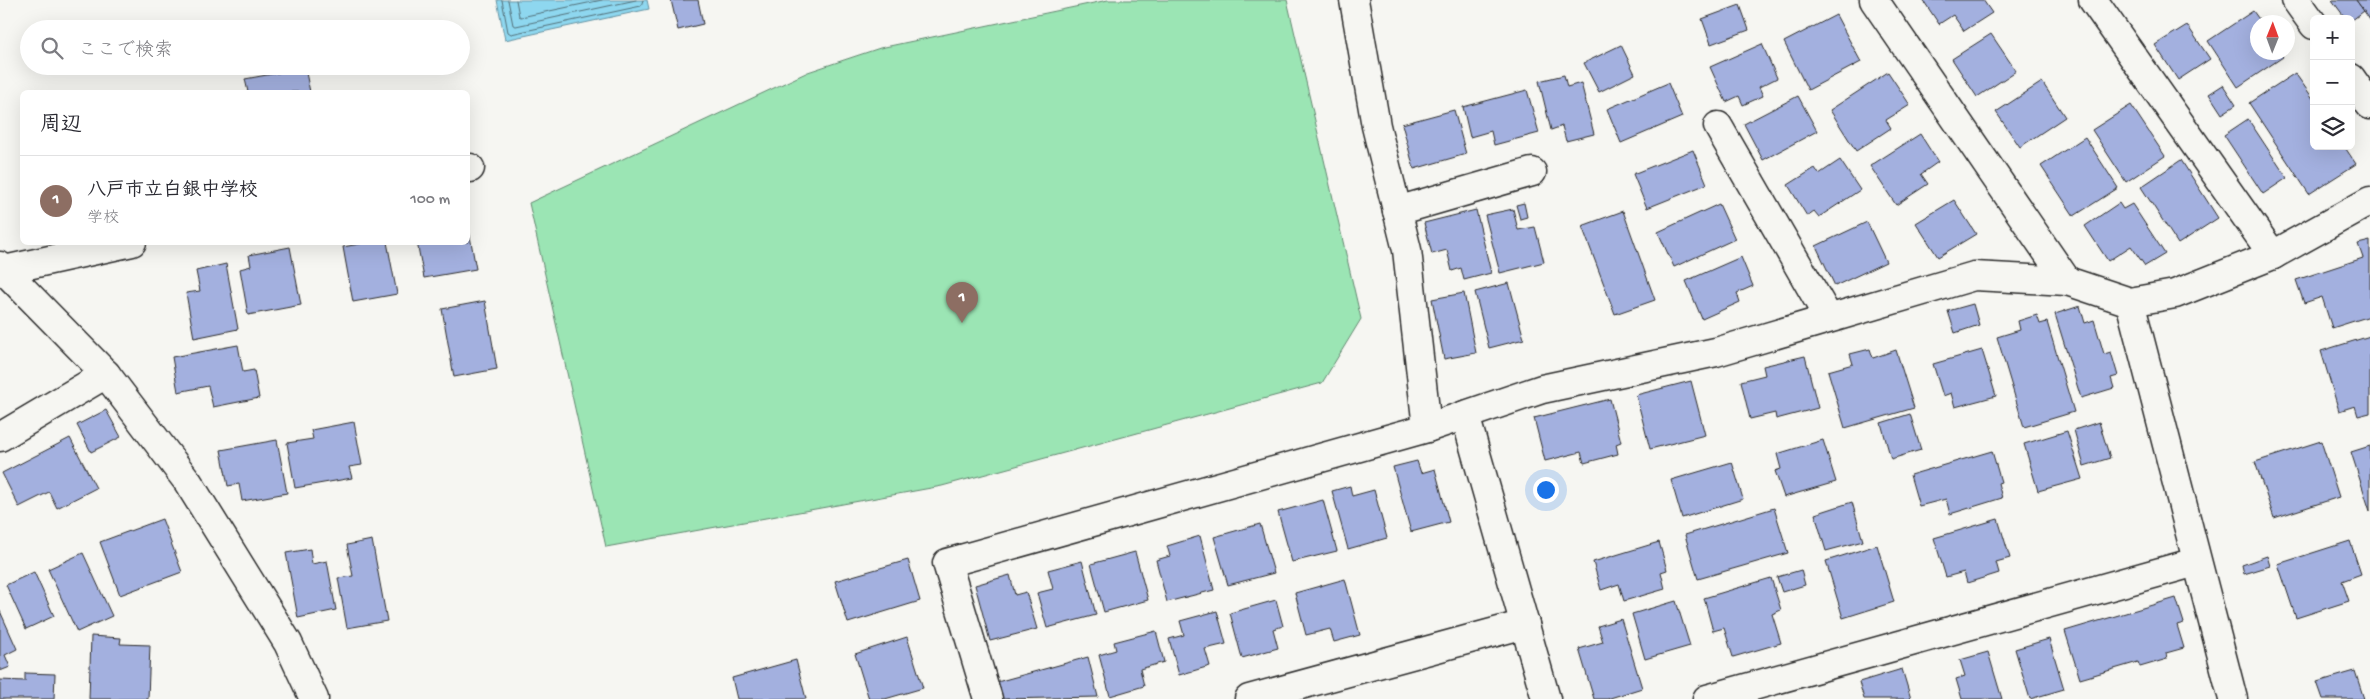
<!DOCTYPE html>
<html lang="ja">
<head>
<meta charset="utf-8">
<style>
  :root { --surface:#fff; --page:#f2f2f3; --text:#2b2b33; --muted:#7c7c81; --line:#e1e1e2; --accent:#b45309 }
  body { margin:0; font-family:"Gochi Hand","Klee One",sans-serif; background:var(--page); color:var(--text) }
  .controls { position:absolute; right:15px; top:15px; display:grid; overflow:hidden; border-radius:8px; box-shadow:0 5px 20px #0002 }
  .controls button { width:45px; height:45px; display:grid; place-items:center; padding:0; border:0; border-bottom:1px solid var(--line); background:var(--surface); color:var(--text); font:25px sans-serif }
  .compass { position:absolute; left:2250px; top:15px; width:45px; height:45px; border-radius:50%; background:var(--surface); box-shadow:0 5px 20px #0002; rotate:1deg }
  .you { position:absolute; left:1545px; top:489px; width:18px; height:18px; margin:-12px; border:4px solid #fff; border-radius:50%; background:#1a73e8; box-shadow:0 0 0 8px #1a73e833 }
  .badge { display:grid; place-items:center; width:32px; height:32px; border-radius:50%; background:var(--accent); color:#fff; font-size:16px; font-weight:700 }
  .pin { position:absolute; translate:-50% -41px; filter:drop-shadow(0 1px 2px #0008) }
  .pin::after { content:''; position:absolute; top:26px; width:18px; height:15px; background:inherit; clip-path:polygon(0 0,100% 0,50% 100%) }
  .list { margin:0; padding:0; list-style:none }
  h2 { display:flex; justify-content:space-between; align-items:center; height:65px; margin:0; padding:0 20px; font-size:21px }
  h2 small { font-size:16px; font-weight:400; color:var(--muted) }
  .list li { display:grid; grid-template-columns:32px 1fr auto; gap:15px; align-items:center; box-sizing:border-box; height:90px; padding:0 20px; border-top:1px solid var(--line) }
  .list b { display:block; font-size:19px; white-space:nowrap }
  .list p { margin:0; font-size:16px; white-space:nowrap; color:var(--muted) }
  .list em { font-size:16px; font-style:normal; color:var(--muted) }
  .icon { flex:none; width:28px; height:28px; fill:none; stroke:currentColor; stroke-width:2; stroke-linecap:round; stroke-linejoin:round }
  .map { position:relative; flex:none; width:2370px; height:699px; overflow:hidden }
  .search { position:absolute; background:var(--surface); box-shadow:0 5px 20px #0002; left:20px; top:20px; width:450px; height:55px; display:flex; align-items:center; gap:12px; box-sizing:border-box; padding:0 18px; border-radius:28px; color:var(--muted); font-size:19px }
  .panel { position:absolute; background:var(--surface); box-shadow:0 5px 20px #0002; left:20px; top:90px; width:450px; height:155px; border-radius:8px }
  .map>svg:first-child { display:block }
  .green { fill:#9be5b4; stroke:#638870 }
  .water { fill:#8ed7ef; stroke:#6692a1 }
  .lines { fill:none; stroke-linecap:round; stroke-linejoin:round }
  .shore { stroke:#537079; stroke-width:1 }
  .building { fill:#a3b0df; stroke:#2b2b2b }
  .street-casing { stroke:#2b2b2b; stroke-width:31 }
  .street { stroke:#f6f6f2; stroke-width:28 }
</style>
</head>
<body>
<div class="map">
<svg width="2370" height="699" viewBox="0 0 2370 699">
  <rect width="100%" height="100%" fill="#f6f6f2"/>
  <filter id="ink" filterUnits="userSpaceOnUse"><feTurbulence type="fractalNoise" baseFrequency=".02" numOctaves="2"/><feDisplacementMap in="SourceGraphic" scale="10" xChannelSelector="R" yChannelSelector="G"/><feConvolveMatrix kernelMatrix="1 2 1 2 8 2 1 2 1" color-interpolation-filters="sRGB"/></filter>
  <g filter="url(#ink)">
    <!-- green -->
    <path class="green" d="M1108,0H1287L1361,319L1322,383L942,486L606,547L529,203L808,72L880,48Z"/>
    <!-- water -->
    <path class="water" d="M497,0H647L649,9L505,40Z"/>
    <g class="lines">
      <!-- shore -->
      <g class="shore">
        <path d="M502,0L508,32L511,34L641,6L643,0"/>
        <path d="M508,0L513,25L516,26L636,0"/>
        <path d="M516,0L519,16L521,17L602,0"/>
      </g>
    </g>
    <!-- building -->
    <g class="building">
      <path d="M671,0H698L703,24L678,30Z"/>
      <path d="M1923,0H1983L1992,13L1964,31L1953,15L1939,24Z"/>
      <path d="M2332,0H2356L2364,11L2351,21V19H2346Z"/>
      <path d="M2356,0H2370V20L2364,11Z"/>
      <path d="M1740,5L1749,30L1711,44L1702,19Z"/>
      <path d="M2253,11L2261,22H2258V52H2280L2283,57L2238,87L2208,41Z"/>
      <path d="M1836,15L1861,62L1808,90L1784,42Z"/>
      <path d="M2187,25L2210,59L2178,80L2155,45Z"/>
      <path d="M1991,34L2016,71L1977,97L1952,59Z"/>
      <path d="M1762,44L1777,78L1759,87L1763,96L1743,105L1739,96L1726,102L1710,67Z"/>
      <path d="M1621,45L1635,74L1599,92L1584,63Z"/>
      <path d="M305,68L310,92H248L245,79Z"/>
      <path d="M1888,72L1910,105L1886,120L1891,128L1856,151L1830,110Z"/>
      <path d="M2295,73L2314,100V146H2344L2356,164L2309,194L2249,103Z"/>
      <path d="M1564,75L1567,87L1581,83L1594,134L1566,141L1562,126L1551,130L1539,81Z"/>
      <path d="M2042,82L2065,117L2020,147L1996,112Z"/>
      <path d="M1668,83L1682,117L1621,143L1607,109Z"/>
      <path d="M2223,85L2236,105L2222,114L2209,94Z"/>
      <path d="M1527,90L1539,133L1494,145L1491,131L1470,137L1463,107Z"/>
      <path d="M1798,96L1817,131L1763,160L1744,124Z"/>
      <path d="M2131,105L2165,156L2126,182L2092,130Z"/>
      <path d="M1454,110L1466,154L1414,169L1402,124Z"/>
      <path d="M2248,119L2287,178L2263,194L2224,135Z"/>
      <path d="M1920,134L1938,162L1921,174L1928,184L1896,205L1870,166Z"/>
      <path d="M2085,137L2118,188L2074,216L2041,166Z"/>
      <path d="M1693,150L1707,184L1647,208L1633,174Z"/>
      <path d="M1840,160L1860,190L1819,217L1814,211L1807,216L1788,185L1815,168L1819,174Z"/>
      <path d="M2181,160L2218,218L2178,244L2141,187Z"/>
      <path d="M1954,200L1976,234L1938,257L1916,223Z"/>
      <path d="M1524,203L1527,217L1520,219L1516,205Z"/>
      <path d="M2119,203L2123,209L2132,204L2165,254L2145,266L2131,246L2108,261L2085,226Z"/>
      <path d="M1719,204L1735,239L1674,267L1658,232Z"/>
      <path d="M1513,209L1518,230L1535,227L1544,262L1500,273L1485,215Z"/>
      <path d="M1476,210L1491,273L1464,280L1461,268L1452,271L1447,250L1432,254L1424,223Z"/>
      <path d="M1623,211L1655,300L1615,314L1582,226Z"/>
      <path d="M1867,222L1886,262L1835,286L1816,246Z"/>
      <path d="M468,225L476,269L424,278L417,242H468Z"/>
      <path d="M2370,241V316L2332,328L2322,297L2304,303L2296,280L2363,258L2358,244Z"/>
      <path d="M370,242H387L397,294L353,302L343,247Z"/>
      <path d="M290,247L301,305L248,315L240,269L251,266L249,255Z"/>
      <path d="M1741,257L1753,286L1737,293L1740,302L1702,319L1686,281Z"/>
      <path d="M226,264L238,329L194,338L186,293L200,291L196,271Z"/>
      <path d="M1509,283L1524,339L1489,348L1475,292Z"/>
      <path d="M1464,293L1476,353L1444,359L1432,299Z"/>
      <path d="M485,301L497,369L454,377L442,309Z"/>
      <path d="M1973,304L1979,325L1955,333L1948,311Z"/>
      <path d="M2080,306L2085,323L2094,320L2104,354L2111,352L2118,376L2111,378L2114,388L2081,398L2055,314Z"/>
      <path d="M2037,315L2040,324L2047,322L2074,412L2024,427L1997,337L2020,330L2018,321Z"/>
      <path d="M2370,336V413L2358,416L2355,406L2339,411L2321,351Z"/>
      <path d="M238,345L243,372L254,370L259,398L213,407L208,386L178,392L172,357Z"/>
      <path d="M1870,349L1873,358L1896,350L1914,408L1845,428L1828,371L1853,364L1850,354Z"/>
      <path d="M1982,350L1996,396L1955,407L1951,393L1943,396L1933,364Z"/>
      <path d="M1805,356L1818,408L1776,419L1775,413L1750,419L1741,381L1765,375L1763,366Z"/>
      <path d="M1691,381L1705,435L1650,449L1636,395Z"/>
      <path d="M1610,399L1621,442L1616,444L1618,454L1584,463L1581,452L1545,461L1534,418Z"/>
      <path d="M106,410L121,437L91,452L77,425Z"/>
      <path d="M1910,414L1921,450L1891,459L1881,423Z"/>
      <path d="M354,422L362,465L349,467L352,478L295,488L287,443L313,439L311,430Z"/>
      <path d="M2099,422L2110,458L2084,466L2074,430Z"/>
      <path d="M2067,431L2082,479L2038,491L2024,444Z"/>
      <path d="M70,438L96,488L57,508L49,492L19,507L2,473Z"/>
      <path d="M277,440L287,493L242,501L239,484L228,486L221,450Z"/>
      <path d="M1823,440L1836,482L1784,497L1775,471L1781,469L1777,454Z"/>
      <path d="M2321,441L2339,497L2274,518L2255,462Z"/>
      <path d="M2370,446V511L2351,452Z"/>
      <path d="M1992,451L2001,482L1998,483L2002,498L1950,514L1946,499L1919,506L1910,475Z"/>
      <path d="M1417,461L1421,473L1435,469L1449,522L1411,532L1393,467Z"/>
      <path d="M1732,462L1743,499L1682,518L1671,480Z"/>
      <path d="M1350,486L1352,496L1374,490L1387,538L1348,549L1332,491Z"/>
      <path d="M1323,500L1337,551L1292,562L1278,512Z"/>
      <path d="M1852,502L1863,541L1826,551L1815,514Z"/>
      <path d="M1774,508L1788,553L1698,579L1685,535Z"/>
      <path d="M162,519L182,572L120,595L100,542Z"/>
      <path d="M1998,519L2010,558L1996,562L1999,573L1967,583L1964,572L1946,577L1934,538Z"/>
      <path d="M1260,524L1274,573L1228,585L1214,537Z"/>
      <path d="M1200,536L1214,590L1167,602L1156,560L1170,556L1167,546Z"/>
      <path d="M372,540L387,621L347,628L338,578L353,576L347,545Z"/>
      <path d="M2350,541L2361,574L2342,581L2349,601L2296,618L2278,564Z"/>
      <path d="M1659,542L1667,570L1661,572L1665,589L1624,601L1619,584L1601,590L1593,562Z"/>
      <path d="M1877,545L1894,602L1843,618L1826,561Z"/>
      <path d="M310,549L312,564L327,561L336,610L298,618L286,553Z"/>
      <path d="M1135,552L1148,600L1104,612L1091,564Z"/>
      <path d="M83,553L112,616L77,632L48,569Z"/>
      <path d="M2267,556L2270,566L2244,574L2242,565Z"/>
      <path d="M908,560L920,601L848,623L835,581Z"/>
      <path d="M1082,561L1096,615L1047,628L1037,593L1053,589L1048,570Z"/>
      <path d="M1801,570L1805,585L1782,592L1777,577Z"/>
      <path d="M34,572L54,616L26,629L6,585Z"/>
      <path d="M1010,575L1015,595L1026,592L1037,629L990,641L975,585Z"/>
      <path d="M1771,578L1781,610L1772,614L1781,643L1733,657L1724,628L1713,631L1704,598Z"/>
      <path d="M1345,579L1360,635L1334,642L1330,629L1306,635L1295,593Z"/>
      <path d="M2176,598L2184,623L2177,625L2184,648L2166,653L2167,659L2140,667L2138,662L2080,679L2065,631Z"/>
      <path d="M1276,600L1283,626L1273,629L1278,648L1242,658L1230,613Z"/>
      <path d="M1676,601L1690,646L1645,659L1632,614Z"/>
      <path d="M0,611L17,649L5,655L10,667L0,671Z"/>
      <path d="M1217,611L1226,644L1205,649L1210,666L1179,675L1169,639L1184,635L1180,621Z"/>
      <path d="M1621,619L1642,688L1607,699H1594L1579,649L1603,642L1598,626Z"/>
      <path d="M1156,631L1164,662L1140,669L1144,686L1110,696L1099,655L1116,650L1114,642Z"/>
      <path d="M91,636L121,638L120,644L150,645L148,699H89Z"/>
      <path d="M907,637L923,688L885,699H869L855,654Z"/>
      <path d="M2049,639L2064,689L2030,699L2015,649Z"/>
      <path d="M1988,652L2002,699H1962L1956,679L1965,676L1960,660Z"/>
      <path d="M1088,657L1098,697L1002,699L997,682Z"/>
      <path d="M796,660L806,699H737L732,678Z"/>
      <path d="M1902,669L1911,699H1864L1859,682Z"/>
      <path d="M2355,671L2364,699H2323L2317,682Z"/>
      <path d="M25,673L55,674L54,699H0V680L25,681Z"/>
    </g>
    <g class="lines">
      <!-- street casing -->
      <g class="street-casing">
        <g id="street">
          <path d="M1354,0L1376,126L1407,250L1427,428"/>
          <path d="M1874,0L2067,281"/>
          <path d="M2093,0L2273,255"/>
          <path d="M2296,0L2314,25"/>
          <path d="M2351,78L2370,105"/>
          <path d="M1718,126L1828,317"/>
          <path d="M468,168H470"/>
          <path d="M1397,211L1532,172"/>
          <path d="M0,266L106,374L188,482L288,643L314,699"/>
          <path d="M0,271L132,242"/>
          <path d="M2130,302L2233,699"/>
          <path d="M1465,415L1546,699"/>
          <path d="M0,437L106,374"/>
          <path d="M988,699L947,563L1427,428L1542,389L1716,352L1974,276L2067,281L2130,302L2175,294L2273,255L2370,201"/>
          <path d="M1249,699L1525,624"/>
          <path d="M1707,699L2196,562"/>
        </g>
      </g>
      <!-- street -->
      <use href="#street" class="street"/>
    </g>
  </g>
</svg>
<div class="controls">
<button>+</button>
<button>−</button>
<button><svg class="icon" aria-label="layers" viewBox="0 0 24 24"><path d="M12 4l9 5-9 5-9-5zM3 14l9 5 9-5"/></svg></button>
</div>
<svg class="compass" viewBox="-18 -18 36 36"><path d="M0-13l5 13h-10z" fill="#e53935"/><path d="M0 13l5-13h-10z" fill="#7c7c81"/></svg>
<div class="you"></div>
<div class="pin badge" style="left:962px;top:323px;background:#8d6e63">1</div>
<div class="search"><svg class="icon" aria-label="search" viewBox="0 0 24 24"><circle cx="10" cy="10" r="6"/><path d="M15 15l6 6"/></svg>ここで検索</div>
<section class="panel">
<h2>周辺<small></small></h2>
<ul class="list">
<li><span class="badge" style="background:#8d6e63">1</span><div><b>八戸市立白銀中学校</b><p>学校</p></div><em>100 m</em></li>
</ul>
</section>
</div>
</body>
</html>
